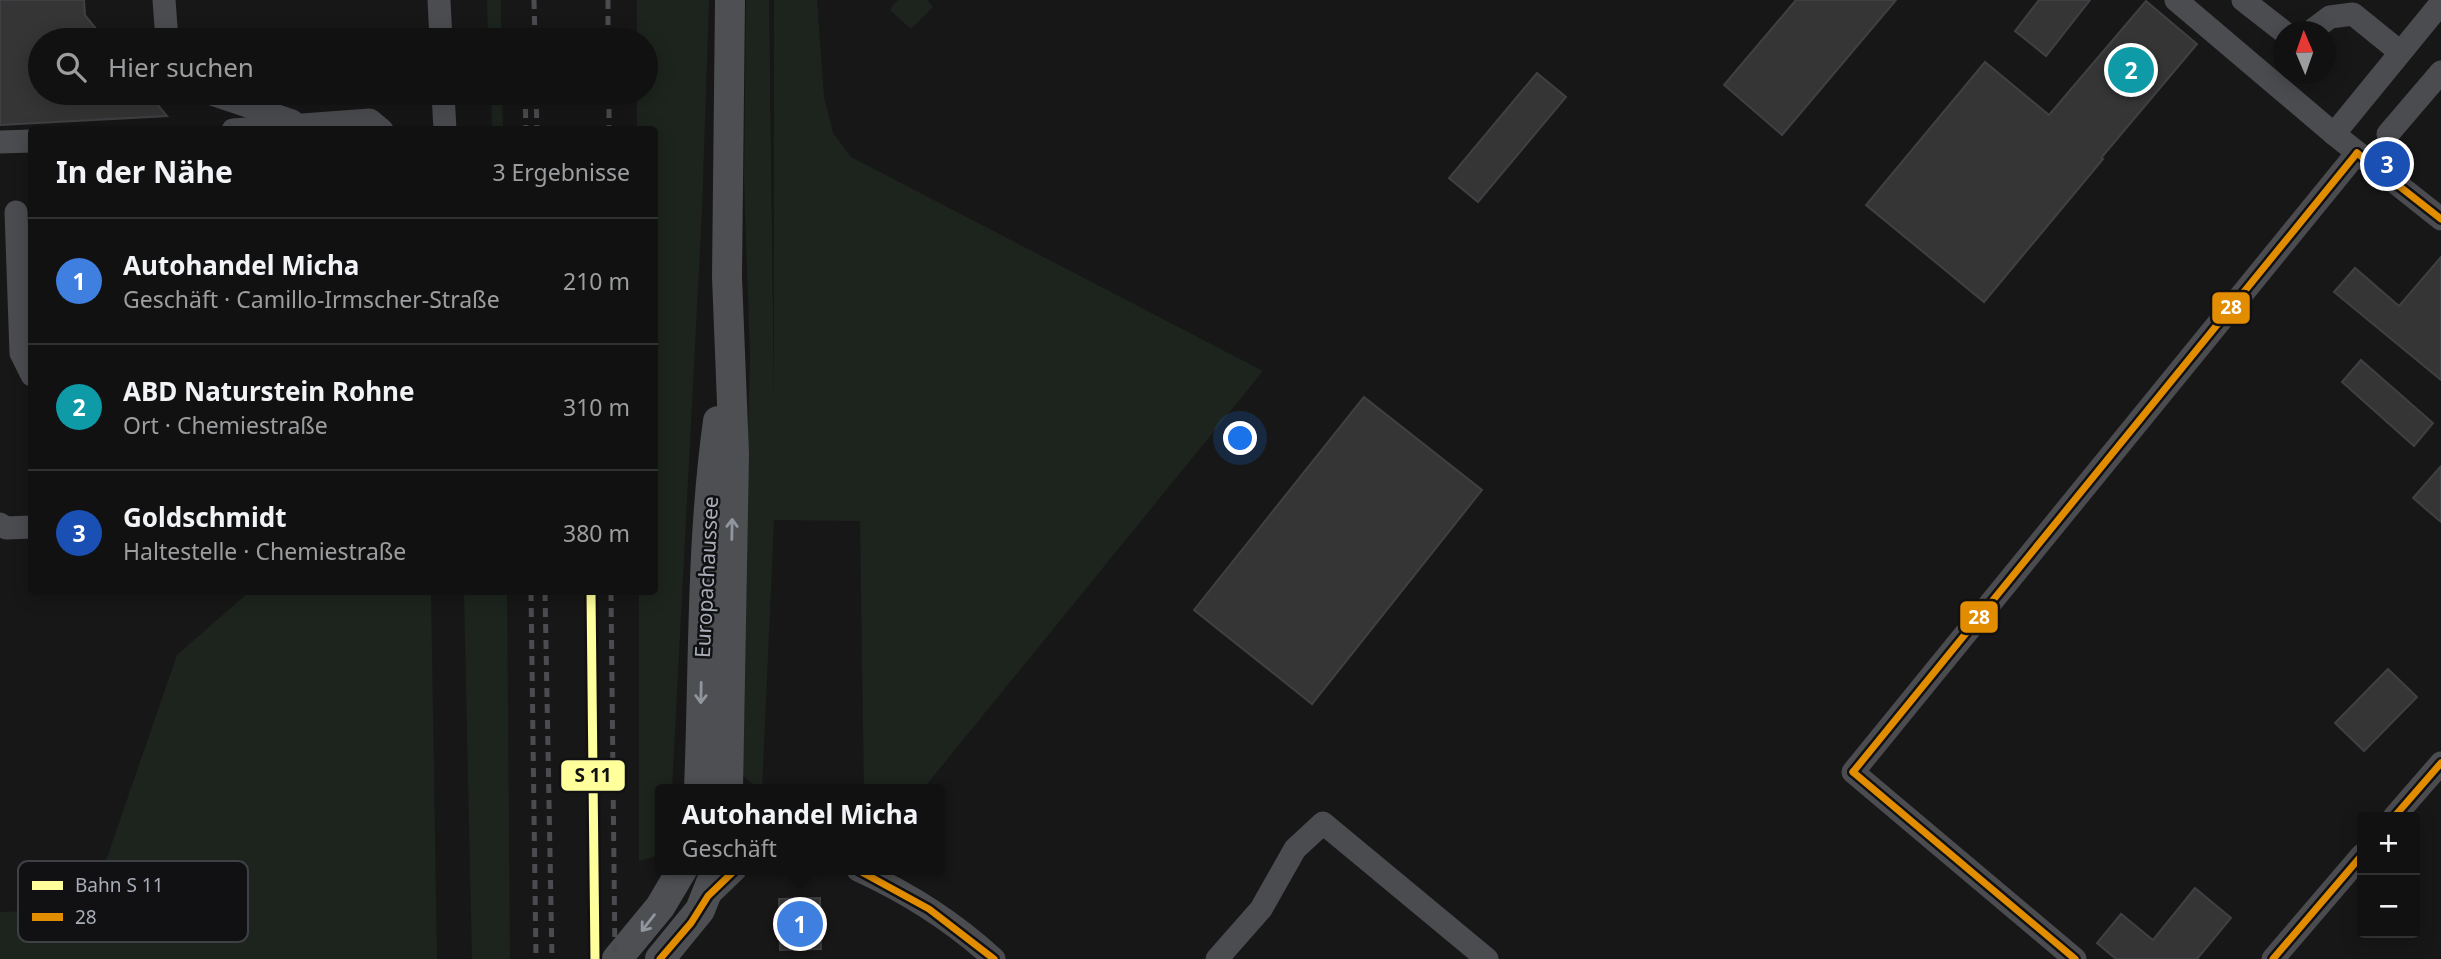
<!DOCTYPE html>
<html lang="de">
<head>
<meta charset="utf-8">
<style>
  :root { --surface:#111; --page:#1a1a1a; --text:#f1f3f6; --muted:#9c9d9f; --line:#303131; --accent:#8c9099 }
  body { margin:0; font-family:"Noto Sans",sans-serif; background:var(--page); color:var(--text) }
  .controls { position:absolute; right:21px; bottom:21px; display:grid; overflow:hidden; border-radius:7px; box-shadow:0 4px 18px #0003 }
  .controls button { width:63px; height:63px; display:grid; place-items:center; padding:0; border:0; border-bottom:2px solid var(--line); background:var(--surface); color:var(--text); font:35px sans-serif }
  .compass { position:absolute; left:2273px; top:21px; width:63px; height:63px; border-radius:50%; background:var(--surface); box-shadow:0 4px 18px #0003; rotate:358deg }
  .you { position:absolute; left:1241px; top:439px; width:24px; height:24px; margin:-18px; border:5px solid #fff; border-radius:50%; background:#1a73e8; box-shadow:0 0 0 10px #1a73e833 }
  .badge { display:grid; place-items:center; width:46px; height:46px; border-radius:50%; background:var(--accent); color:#fff; font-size:23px; font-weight:700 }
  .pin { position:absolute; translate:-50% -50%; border:4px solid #fff; box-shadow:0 2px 7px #0006 }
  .popup { position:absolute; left:655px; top:784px; width:290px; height:91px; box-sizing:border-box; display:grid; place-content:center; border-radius:7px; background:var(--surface); filter:drop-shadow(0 2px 5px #0005); font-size:23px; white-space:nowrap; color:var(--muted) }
  .popup b { font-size:26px; color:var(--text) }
  .popup::after { content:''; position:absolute; left:50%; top:100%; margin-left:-14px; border:14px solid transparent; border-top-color:var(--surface) }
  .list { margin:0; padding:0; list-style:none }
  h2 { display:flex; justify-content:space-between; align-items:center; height:91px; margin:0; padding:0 28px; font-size:30px }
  h2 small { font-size:23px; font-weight:400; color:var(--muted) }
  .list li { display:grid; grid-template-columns:46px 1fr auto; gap:21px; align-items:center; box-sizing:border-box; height:126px; padding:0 28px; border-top:2px solid var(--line) }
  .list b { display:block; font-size:26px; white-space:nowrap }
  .list p { margin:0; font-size:23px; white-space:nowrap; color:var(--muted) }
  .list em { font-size:23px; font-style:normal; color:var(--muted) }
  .icon { flex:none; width:38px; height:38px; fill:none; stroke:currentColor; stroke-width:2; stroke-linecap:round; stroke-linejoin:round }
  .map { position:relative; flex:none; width:2441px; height:959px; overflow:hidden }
  .search { position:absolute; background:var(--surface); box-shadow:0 4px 18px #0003; left:28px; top:28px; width:630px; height:77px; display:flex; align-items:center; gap:18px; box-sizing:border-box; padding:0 24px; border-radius:38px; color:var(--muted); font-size:26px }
  .panel { position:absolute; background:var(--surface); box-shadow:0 4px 18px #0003; left:28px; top:126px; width:630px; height:469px; border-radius:7px }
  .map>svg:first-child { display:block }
  .green { fill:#1d241e }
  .building { fill:#353536; stroke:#3f4043; stroke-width:2 }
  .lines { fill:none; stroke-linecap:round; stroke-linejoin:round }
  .minor { stroke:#4b4c50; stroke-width:23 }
  .major { stroke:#4d4f52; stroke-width:30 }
  .rail { stroke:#4b4c4f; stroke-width:5; stroke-dasharray:9 7; stroke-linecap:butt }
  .bus-1-casing { stroke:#111113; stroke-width:12 }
  .bus-1 { stroke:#e28d00; stroke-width:7 }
  .rail-1-casing { stroke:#111113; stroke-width:14 }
  .rail-1 { stroke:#ffff9c; stroke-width:9 }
  .oneway { stroke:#91969e }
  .labels { text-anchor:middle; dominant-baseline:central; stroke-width:5; stroke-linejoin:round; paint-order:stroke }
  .street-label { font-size:21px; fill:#a8adb8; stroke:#111113 }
  .key { fill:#111113; stroke:#3e4045; stroke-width:2 }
  .key-label { font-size:19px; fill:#a8adb8 }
  .line-badge { stroke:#111113; stroke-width:2.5 }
  .badge-label { font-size:19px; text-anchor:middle; font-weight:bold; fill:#fff }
  .pale-badge-label { font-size:19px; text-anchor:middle; font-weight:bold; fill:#111 }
</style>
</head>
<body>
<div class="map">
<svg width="2441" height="959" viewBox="0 0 2441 959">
  <rect width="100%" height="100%" fill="#171717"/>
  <!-- green -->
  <g class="green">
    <path d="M487,0H501V40H488Z"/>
    <path d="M637,0H709L702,211L672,789H660V855L639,861V592H654V130L637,129V93H646V40H637Z"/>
    <path d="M746,0H769L774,407V0H817L824,97L833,133L851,157L1263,371L923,789H864L860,521L774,520L762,789H758L742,775L740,741L750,355L744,181Z"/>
    <path d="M898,0H927L933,7L911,29L891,11V8Z"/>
    <path d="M491,93H502L503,129H492Z"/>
    <path d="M249,592H431L437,959H0V912L32,911L101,875L177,655Z"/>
    <path d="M464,592H507L510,959H472Z"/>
  </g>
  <!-- building -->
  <g class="building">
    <path d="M0,0H84L85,15L105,40H40V93H148L167,116L0,125Z"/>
    <path d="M1796,0H1896L1782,135L1724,85Z"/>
    <path d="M2039,0H2090L2046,56L2015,31Z"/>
    <path d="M2146,1L2197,44L2101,158L2103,159L1984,302L1866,205L1985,62L2049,115Z"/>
    <path d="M1537,73L1566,97L1478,202L1449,178Z"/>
    <path d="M2441,257V380L2334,292L2355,268L2399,306Z"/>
    <path d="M2361,360L2433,423L2414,446L2342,382Z"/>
    <path d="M1364,397L1482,490L1312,704L1194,610Z"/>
    <path d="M2441,466V522L2413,498Z"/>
    <path d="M2388,669L2417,697L2364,751L2335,723Z"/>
    <path d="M2195,888L2231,918L2197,959H2116L2097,943L2121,914L2153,940Z"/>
    <path d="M820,898L821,949L780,950L779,899Z"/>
  </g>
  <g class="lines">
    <!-- minor -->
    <g class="minor">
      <path d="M164,0L167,40"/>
      <path d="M439,0L441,40"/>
      <path d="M2176,0L2334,134L2441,219"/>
      <path d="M2243,0L2284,32"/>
      <path d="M2310,32L2330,17L2353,14L2400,52"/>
      <path d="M209,93L292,121"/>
      <path d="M443,93L445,130"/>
      <path d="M233,130L370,120L382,130"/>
      <path d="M2334,134L2441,3"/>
      <path d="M2388,134L2441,72"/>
      <path d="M0,142L32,141"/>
      <path d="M16,212L21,353L32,375"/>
      <path d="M0,524L6,528L32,527"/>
      <path d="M2394,817L2441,763"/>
      <path d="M858,870C906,892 955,923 994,959"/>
      <path d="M708,896L735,870"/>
      <path d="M1217,959L1261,909L1295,849L1323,823L1487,959"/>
      <path d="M2075,959L1853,772L2357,153"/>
      <path d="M2273,959L2362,855"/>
    </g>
    <!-- major -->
    <g class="major">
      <path d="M699,789C704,666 701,544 718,421"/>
      <path d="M728,789L734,454L727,277L730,0"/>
      <path d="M617,959L660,907L682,870"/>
      <path d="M660,959L700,910L716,870"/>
    </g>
    <!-- rail -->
    <g class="rail">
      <path d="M534,0L535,40"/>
      <path d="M608,0V40"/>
      <path d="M525,93L526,130"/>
      <path d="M536,93L537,130"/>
      <path d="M609,93V130"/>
      <path d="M531,592L536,959"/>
      <path d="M545,592L552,959"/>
      <path d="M611,592L615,959"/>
    </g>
    <!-- bus-1 casing -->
    <g class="bus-1-casing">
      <g id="bus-1">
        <path d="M2357,153L2441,219"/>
        <path d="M1853,772L2357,153"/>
        <path d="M1853,772L2075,959"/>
        <path d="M2394,817L2441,763"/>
        <path d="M858,870L929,909L994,959"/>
        <path d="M660,959L691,923L708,896L735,870"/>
        <path d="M2273,959L2362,855"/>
      </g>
    </g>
    <!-- bus-1 -->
    <use href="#bus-1" class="bus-1"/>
    <!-- rail-1 casing -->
    <g class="rail-1-casing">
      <path id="rail-1" d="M591,592L595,959"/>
    </g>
    <!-- rail-1 -->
    <use href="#rail-1" class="rail-1"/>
  </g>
  <!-- one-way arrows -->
  <defs><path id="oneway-shaft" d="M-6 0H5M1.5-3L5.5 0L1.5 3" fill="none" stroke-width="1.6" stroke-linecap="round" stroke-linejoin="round" transform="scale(1.75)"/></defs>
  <g class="oneway">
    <use href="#oneway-shaft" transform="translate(732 529) rotate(-89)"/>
    <use href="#oneway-shaft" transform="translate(701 693) rotate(91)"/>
    <use href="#oneway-shaft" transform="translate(648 923) rotate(128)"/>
  </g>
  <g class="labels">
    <!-- street labels -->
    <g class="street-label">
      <text transform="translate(706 577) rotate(-87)">Europachaussee</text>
    </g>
  </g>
  <!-- legend -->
  <rect x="18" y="861" width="230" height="81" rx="10" class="key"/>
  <rect x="32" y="881" width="31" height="9" fill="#ffff9c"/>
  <rect x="32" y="913" width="31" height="8" fill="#e28d00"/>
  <g class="key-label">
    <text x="75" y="892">Bahn S 11</text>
    <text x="75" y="924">28</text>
  </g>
  <g class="line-badge">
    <rect x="2211" y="291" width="40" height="34" rx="7" fill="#e28d00"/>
    <rect x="1959" y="600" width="40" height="34" rx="7" fill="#e28d00"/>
    <rect x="560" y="759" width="66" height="33" rx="7" fill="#ffff9c"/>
  </g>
  <g class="badge-label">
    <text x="2231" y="314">28</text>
    <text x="1979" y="624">28</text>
  </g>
  <g class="pale-badge-label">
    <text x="593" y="782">S 11</text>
  </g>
</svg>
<div class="controls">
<button>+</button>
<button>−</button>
</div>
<svg class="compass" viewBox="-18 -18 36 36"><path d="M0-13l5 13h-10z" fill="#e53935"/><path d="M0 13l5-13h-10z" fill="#9c9d9f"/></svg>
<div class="you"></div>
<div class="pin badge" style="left:800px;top:924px;background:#3f7fe0">1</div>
<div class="popup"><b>Autohandel Micha</b>Geschäft</div>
<div class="pin badge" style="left:2131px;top:70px;background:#0f9aa8">2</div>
<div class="pin badge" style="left:2387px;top:164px;background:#1a4fb4">3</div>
<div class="search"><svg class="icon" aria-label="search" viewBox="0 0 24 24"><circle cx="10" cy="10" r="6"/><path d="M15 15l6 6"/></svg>Hier suchen</div>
<section class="panel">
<h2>In der Nähe<small>3 Ergebnisse</small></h2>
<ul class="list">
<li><span class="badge" style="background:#3f7fe0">1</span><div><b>Autohandel Micha</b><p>Geschäft · Camillo-Irmscher-Straße</p></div><em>210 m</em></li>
<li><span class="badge" style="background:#0f9aa8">2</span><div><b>ABD Naturstein Rohne</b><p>Ort · Chemiestraße</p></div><em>310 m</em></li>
<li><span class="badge" style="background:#1a4fb4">3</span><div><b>Goldschmidt</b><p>Haltestelle · Chemiestraße</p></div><em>380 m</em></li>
</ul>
</section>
</div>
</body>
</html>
